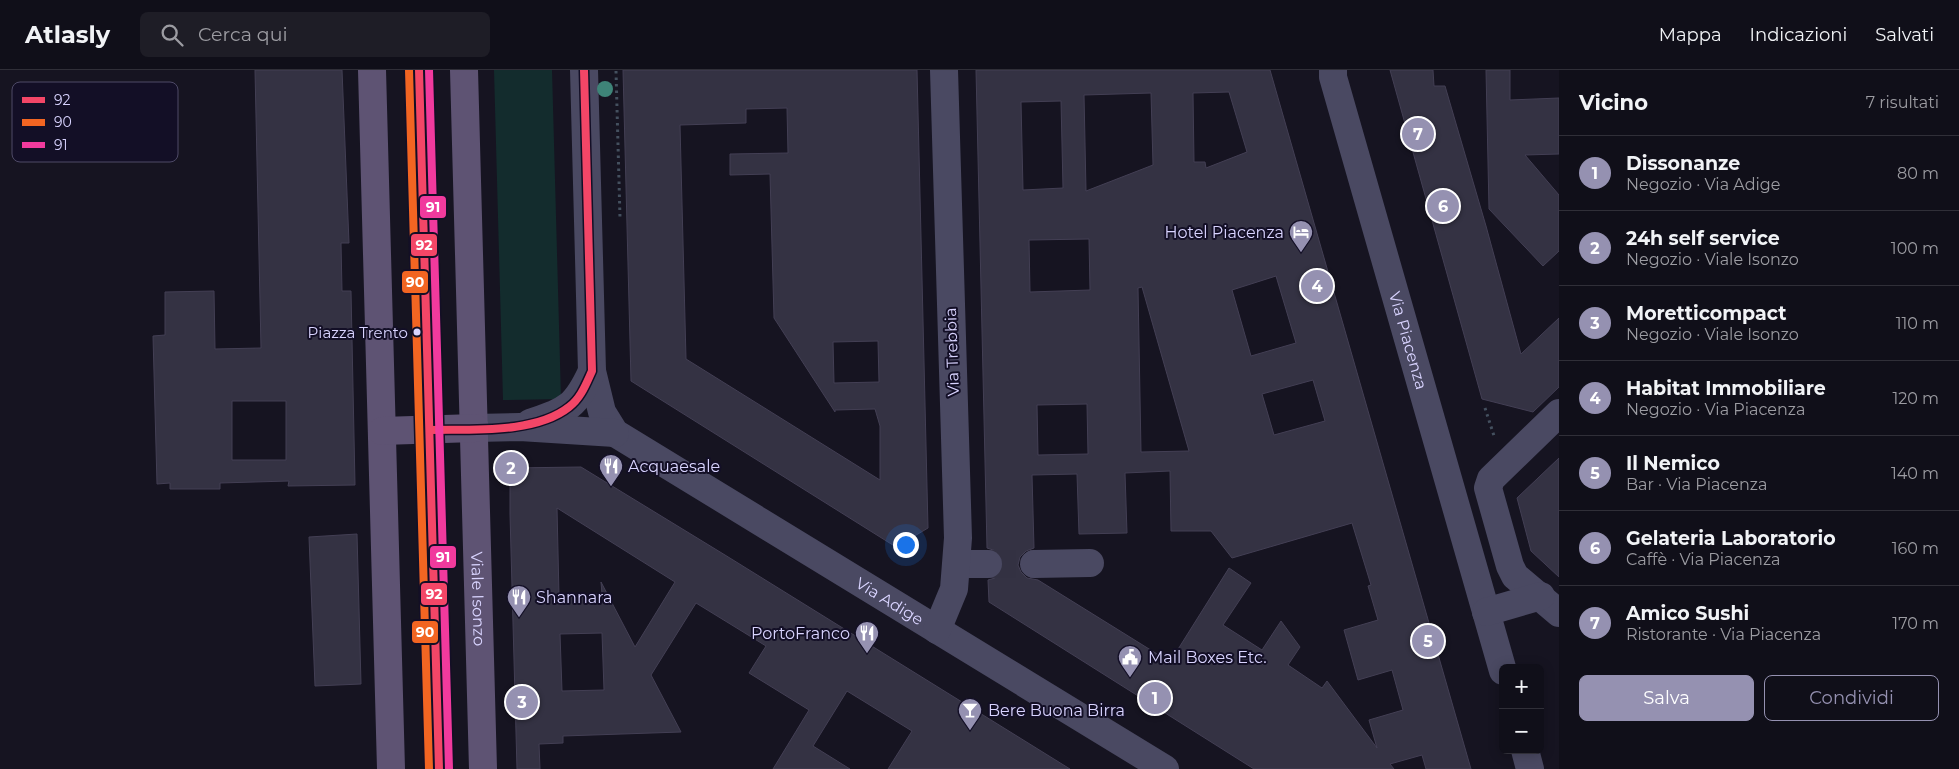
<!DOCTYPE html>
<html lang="it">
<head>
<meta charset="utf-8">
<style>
  :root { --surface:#100f19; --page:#1e1d26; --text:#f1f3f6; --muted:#9c9ca2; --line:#302f38; --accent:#9591b1 }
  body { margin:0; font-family:Montserrat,sans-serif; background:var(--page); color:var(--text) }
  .controls { position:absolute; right:15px; bottom:15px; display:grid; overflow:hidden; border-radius:8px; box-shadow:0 2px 12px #0003 }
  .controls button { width:45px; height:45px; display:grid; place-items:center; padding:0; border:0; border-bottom:1px solid var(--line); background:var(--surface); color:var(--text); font:25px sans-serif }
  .you { position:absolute; left:905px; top:474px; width:18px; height:18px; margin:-12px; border:4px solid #fff; border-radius:50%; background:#1a73e8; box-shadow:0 0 0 8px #1a73e833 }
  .badge { display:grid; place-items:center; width:32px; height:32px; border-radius:50%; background:var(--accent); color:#fff; font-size:16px; font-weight:700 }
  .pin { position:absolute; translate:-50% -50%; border:2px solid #fff; box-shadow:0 1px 5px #0006 }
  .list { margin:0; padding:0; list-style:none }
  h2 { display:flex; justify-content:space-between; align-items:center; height:65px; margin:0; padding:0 20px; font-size:21px }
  h2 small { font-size:16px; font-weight:400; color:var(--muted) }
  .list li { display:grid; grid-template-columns:32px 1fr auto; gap:15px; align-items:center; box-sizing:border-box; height:75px; padding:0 20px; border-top:1px solid var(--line) }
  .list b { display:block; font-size:19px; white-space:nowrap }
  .list p { margin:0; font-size:16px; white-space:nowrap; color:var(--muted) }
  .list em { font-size:16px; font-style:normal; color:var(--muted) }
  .actions { display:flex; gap:10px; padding:15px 20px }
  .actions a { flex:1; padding:11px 0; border:1px solid var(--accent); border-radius:8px; text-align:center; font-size:18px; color:var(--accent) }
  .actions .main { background:var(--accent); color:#fff }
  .icon { flex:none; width:28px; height:28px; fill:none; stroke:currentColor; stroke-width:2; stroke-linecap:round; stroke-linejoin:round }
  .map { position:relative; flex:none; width:1559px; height:699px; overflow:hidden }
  header { display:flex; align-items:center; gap:30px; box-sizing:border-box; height:70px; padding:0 25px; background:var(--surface); border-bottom:1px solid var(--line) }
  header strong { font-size:24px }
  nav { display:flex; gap:28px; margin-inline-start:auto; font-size:18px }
  .search { width:350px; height:45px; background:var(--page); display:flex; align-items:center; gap:12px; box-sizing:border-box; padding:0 18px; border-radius:8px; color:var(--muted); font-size:19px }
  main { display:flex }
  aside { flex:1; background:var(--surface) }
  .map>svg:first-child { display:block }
  .green { fill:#132c2d }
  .building { fill:#343243; stroke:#433f54; fill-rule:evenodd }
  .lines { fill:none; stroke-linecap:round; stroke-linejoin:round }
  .minor-tunnel { stroke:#333142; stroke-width:28; stroke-dasharray:28 14; stroke-linecap:butt }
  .path { stroke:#44505f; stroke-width:3; stroke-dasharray:2.5 4; stroke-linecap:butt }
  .minor { stroke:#4a4962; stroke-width:28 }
  .major { stroke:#5e5373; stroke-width:28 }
  .bus-1-casing { stroke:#130f26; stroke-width:11 }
  .bus-2-casing { stroke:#130f26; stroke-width:11 }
  .bus-3-casing { stroke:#130f26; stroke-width:11 }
  .bus-1 { stroke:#f34667; stroke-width:8 }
  .bus-2 { stroke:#f26522; stroke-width:8 }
  .bus-3 { stroke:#f13a9d; stroke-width:8 }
  .tree { fill:#3e8478 }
  .bus-dot { fill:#d9d4ff; stroke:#130f26; stroke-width:2 }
  .labels { text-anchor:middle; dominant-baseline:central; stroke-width:4; stroke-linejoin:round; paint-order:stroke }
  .bus-label { font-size:15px; fill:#d9d4ff; stroke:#130f26; text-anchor:end }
  .poi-label { font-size:16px; fill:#d9d4ff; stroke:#130f26; text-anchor:start }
  .street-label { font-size:16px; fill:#d9d4ff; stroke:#130f26 }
  .key { fill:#130f26; stroke:#4e4a67; stroke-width:1 }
  .key-label { font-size:14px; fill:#d9d4ff }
  .line-badge { stroke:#130f26; stroke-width:2 }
  .badge-label { font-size:14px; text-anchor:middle; font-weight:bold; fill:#fff }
</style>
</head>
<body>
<header>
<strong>Atlasly</strong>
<div class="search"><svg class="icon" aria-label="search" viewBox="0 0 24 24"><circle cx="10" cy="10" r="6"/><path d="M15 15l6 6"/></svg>Cerca qui</div>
<nav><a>Mappa</a><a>Indicazioni</a><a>Salvati</a></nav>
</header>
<main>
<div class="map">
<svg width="1559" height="699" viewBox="0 0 1559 699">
  <rect width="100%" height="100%" fill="#161421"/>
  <!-- green -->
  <path class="green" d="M494,0H552L561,329L503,330Z"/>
  <!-- building -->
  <g class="building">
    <path d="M255,0H342L349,173H341L342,221H351L355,415L288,416L289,411L220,413V419H170V413L157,414L153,266L165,265V222L214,221L215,279L261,278ZM232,331H286V390H232Z"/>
    <path d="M623,0H917L928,458L896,477L631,311ZM787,38L788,83L730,84V105L770,104L774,248L835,342V340L875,339L880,356V410L686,289L680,55L746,53V39ZM878,271L879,312L834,313L833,272Z"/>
    <path d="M976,0H1270L1471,699H1426L1422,685L1390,694L1394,699H1254L989,532L988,510L995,508L1001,502L1004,494L1002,487L996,481L987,478ZM1229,22L1247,82L1206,98L1205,92H1194L1193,23ZM1151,23L1153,95L1086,121L1084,25ZM1061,31L1063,118L1023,120L1021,32ZM1089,169L1090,220L1030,222L1029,170ZM1276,206L1296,273L1251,286L1232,220ZM1142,217L1189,381L1141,382L1138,218ZM1313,310L1325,351L1274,365L1262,324ZM1087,334L1088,384L1038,385L1037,335ZM1170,401L1171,461H1211L1232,488L1352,453L1371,515L1368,516L1378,550L1344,560L1358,610L1392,600L1403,640L1369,650L1377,678L1327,611L1322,618L1288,595L1300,577L1281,551L1262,580L1223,555L1251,513L1229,498L1170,592L1038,510L1027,508L1021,502L1018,495L1020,487L1026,481L1034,478L1032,405L1077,404L1079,464L1127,463L1125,403Z"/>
    <path d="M1390,0H1433L1434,16H1445L1486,156L1521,284L1559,248V317L1533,342L1482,329Z"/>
    <path d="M1486,0H1510V30L1559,28V84L1525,85L1559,125V181L1543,196L1489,139Z"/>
    <path d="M1559,388V507L1531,481L1517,428Z"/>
    <path d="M581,397L725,485L1070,699H888L912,661L847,621L813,676L850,699H773L809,640L749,603L766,576L696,533L651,605L681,662L563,666V673L539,674L540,699H517L510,444V398ZM557,438L675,512L635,577L601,512L602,524L559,526ZM602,563L604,620L562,621L560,564Z"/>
    <path d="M357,464L361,614L315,616L309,467Z"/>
  </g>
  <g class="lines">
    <!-- minor-tunnel -->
    <path class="minor-tunnel" d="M988,494H1034"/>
    <!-- path -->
    <g class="path">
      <path d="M616,1L620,148"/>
      <path d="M1485,338L1495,369"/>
    </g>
    <!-- minor -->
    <g class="minor">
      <path d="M419,0L439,699"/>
      <path id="s1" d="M584,0L592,301L602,342L615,363L1165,699"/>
      <path id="s2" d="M1333,0V7L1503,601"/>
      <path d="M1559,343L1491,409L1488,418L1510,496L1515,506L1559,543"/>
      <path d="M530,353C567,340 575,338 592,301"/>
      <path d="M475,358L520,357L615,363"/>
      <path d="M957,494H988"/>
      <path d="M1034,494L1090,493"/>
      <path d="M1486,542L1541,526"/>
      <path d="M937,560L954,519L958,468L944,0"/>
      <path d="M1525,680L1530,699"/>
    </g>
    <!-- major -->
    <g class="major">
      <path d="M372,0L391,699"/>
      <path id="s3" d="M464,0L483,699"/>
      <path d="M382,361L475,358"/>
    </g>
    <!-- bus-1 casing -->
    <g class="bus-1-casing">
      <g id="bus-1">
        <path d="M419,0L439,699"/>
        <path d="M430,360C472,359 535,364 569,337C581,328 586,314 592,301L584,0"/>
      </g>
    </g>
    <!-- bus-2 casing -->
    <g class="bus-2-casing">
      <path id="bus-2" d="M409,0L429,699"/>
    </g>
    <!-- bus-3 casing -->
    <g class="bus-3-casing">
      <path id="bus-3" d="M429,0L449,699"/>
    </g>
    <!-- bus-1 -->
    <use href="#bus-1" class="bus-1"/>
    <!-- bus-2 -->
    <use href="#bus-2" class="bus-2"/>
    <!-- bus-3 -->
    <use href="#bus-3" class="bus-3"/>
  </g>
  <!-- trees -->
  <circle class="tree" cx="605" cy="19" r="8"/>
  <!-- icons -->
  <defs>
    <g id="hotel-pin" transform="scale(1.25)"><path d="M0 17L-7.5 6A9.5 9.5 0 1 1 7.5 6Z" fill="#9591b1" stroke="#130f26"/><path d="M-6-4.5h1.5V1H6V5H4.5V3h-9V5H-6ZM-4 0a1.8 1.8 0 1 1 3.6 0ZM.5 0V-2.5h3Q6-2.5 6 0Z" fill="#fff"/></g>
    <g id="restaurant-pin" transform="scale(1.25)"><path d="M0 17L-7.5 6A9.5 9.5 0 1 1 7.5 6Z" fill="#9591b1" stroke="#130f26"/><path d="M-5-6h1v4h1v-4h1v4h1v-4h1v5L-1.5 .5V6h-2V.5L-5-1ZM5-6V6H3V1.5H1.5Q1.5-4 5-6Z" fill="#fff"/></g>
    <g id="civic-pin" transform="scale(1.25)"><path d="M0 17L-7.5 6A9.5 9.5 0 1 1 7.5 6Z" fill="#9591b1" stroke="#130f26"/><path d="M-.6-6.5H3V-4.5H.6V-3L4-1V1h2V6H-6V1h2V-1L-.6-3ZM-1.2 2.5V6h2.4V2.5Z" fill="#fff"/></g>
    <g id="bar-pin" transform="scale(1.25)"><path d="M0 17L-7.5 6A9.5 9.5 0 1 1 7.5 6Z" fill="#9591b1" stroke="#130f26"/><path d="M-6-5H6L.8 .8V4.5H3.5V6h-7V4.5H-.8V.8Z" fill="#fff"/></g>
  </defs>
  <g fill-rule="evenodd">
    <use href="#hotel-pin" x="1301" y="162"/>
    <use href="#restaurant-pin" x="611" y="396"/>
    <use href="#restaurant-pin" x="519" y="527"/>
    <use href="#restaurant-pin" x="867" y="563"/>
    <use href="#civic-pin" x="1130" y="587"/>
    <use href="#bar-pin" x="970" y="640"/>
  </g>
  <!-- markers -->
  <circle class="bus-dot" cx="417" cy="262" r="4.5"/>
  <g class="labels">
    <!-- bus labels -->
    <g class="bus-label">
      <text x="408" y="262">Piazza Trento</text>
    </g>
    <!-- poi labels -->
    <g class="poi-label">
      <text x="1284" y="162" text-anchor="end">Hotel Piacenza</text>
      <text x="628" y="396">Acquaesale</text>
      <text x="536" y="527">Shannara</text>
      <text x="850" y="563" text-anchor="end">PortoFranco</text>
      <text x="1148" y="587">Mail Boxes Etc.</text>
      <text x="988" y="640">Bere Buona Birra</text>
    </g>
    <!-- street labels -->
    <g class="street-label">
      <text stroke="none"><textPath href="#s2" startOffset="281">Via Piacenza</textPath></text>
      <text transform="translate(952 282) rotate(-92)">Via Trebbia</text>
      <text stroke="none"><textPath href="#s3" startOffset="529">Viale Isonzo</textPath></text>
      <text stroke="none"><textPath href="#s1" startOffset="690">Via Adige</textPath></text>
    </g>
  </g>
  <!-- legend -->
  <rect x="12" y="12" width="166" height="80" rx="8" class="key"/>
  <rect x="22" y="27" width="23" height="6" fill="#f34667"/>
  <rect x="22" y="49" width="23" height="7" fill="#f26522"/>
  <rect x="22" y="72" width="23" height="6" fill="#f13a9d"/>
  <g class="key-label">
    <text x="54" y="35">92</text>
    <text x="54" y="57">90</text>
    <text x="54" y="80">91</text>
  </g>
  <g class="line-badge">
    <rect x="419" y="125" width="28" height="24" rx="5" fill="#f13a9d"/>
    <rect x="410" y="163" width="28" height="24" rx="5" fill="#f34667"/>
    <rect x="401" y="200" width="28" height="24" rx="5" fill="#f26522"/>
    <rect x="429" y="475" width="28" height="24" rx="5" fill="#f13a9d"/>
    <rect x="420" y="512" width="28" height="24" rx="5" fill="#f34667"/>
    <rect x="411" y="550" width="28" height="24" rx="5" fill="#f26522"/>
  </g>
  <g class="badge-label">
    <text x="433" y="142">91</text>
    <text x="424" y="180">92</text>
    <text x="415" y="217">90</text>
    <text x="443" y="492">91</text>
    <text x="434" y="529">92</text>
    <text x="425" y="567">90</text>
  </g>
</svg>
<div class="controls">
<button>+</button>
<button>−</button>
</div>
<div class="you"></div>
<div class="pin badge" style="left:1155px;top:628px">1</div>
<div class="pin badge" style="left:511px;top:398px">2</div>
<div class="pin badge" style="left:522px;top:632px">3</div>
<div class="pin badge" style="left:1317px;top:216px">4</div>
<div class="pin badge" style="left:1428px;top:571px">5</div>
<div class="pin badge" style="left:1443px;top:136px">6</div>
<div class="pin badge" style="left:1418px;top:64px">7</div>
</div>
<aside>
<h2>Vicino<small>7 risultati</small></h2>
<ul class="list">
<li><span class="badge">1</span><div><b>Dissonanze</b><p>Negozio · Via Adige</p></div><em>80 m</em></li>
<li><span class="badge">2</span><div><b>24h self service</b><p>Negozio · Viale Isonzo</p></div><em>100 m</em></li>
<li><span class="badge">3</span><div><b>Moretticompact</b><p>Negozio · Viale Isonzo</p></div><em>110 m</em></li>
<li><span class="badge">4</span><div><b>Habitat Immobiliare</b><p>Negozio · Via Piacenza</p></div><em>120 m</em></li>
<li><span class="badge">5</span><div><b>Il Nemico</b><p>Bar · Via Piacenza</p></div><em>140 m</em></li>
<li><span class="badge">6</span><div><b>Gelateria Laboratorio</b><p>Caffè · Via Piacenza</p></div><em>160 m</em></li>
<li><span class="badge">7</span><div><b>Amico Sushi</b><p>Ristorante · Via Piacenza</p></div><em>170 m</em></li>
</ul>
<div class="actions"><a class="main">Salva</a><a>Condividi</a></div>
</aside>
</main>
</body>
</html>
